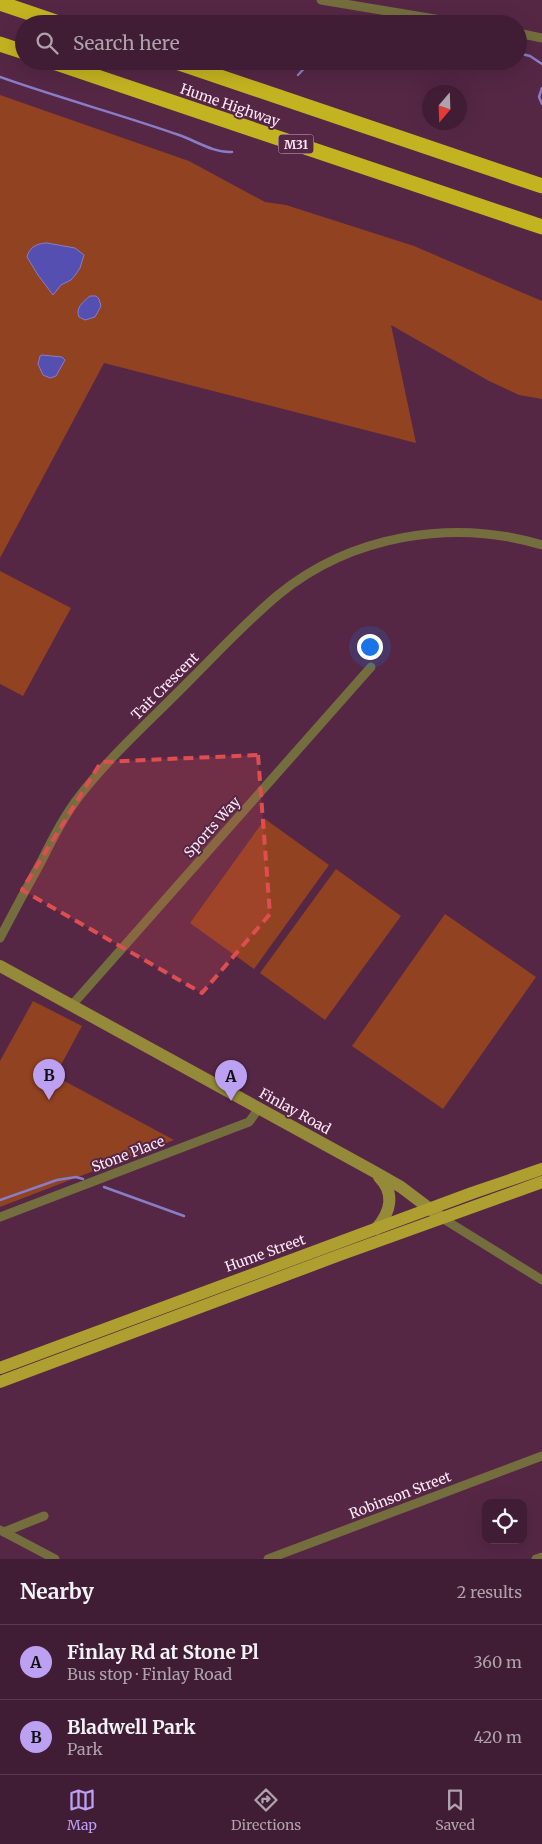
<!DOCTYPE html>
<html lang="en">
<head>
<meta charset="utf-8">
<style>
  :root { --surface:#401d34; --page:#4b2a40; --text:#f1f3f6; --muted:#aea2ac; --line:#593b4f; --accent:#bca0f2 }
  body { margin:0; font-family:Merriweather,serif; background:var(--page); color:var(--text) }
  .controls { position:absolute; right:15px; bottom:15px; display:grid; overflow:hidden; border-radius:10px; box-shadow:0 5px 20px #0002 }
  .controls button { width:45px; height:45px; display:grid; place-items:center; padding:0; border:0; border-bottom:1px solid var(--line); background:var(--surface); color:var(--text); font:25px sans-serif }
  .compass { position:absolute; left:422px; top:85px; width:45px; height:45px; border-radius:50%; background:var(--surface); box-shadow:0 5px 20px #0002; rotate:199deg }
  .you { position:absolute; left:369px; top:646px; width:18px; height:18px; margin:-12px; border:4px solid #fff; border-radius:50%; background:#1a73e8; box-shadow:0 0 0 8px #1a73e833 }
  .badge { display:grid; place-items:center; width:32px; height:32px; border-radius:50%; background:var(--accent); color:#111; font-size:16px; font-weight:700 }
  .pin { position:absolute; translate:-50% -41px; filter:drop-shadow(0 1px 2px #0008) }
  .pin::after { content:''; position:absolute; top:26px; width:18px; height:15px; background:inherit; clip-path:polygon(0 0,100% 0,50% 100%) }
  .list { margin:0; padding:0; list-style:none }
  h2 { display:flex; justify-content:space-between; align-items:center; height:65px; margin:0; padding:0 20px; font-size:21px }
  h2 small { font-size:16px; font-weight:400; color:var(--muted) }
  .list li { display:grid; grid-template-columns:32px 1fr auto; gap:15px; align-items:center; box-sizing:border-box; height:75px; padding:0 20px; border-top:1px solid var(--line) }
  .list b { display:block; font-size:19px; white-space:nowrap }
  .list p { margin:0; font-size:16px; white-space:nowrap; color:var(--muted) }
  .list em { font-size:16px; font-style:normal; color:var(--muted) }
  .icon { flex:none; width:28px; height:28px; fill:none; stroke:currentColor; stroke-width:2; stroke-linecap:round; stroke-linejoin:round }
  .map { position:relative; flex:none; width:542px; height:1559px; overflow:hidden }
  .search { position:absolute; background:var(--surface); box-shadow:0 5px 20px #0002; left:15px; right:15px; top:15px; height:55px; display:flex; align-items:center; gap:12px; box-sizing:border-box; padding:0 18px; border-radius:28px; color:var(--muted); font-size:19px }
  .sheet { height:215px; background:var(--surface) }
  nav { display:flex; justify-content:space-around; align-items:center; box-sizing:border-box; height:70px; border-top:1px solid var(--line); background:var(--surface); font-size:14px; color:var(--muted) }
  nav a { display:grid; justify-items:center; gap:2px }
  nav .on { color:var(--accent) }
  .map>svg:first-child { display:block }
  .green { fill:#914220 }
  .water { fill:#554fb2; stroke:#887dc6 }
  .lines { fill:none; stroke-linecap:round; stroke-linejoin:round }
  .stream { stroke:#887dc6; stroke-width:2.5 }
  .street { stroke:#746e3e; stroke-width:9 }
  .secondary { stroke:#958a39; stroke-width:12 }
  .primary { stroke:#ae9f30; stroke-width:12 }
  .highway { stroke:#c4b320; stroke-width:15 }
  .marked { fill:#de4e51; fill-opacity:0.2; stroke:#de4e51; stroke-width:4; stroke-dasharray:10 6; stroke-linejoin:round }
  .labels { text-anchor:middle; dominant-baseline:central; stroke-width:4; stroke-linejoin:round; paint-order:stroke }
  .shield { fill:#552745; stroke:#ccadc0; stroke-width:1 }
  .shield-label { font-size:12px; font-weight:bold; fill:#ffe7f5 }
  .street-label { font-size:14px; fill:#ffe7f5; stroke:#552745 }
</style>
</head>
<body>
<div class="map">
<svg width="542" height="1559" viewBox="0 0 542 1559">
  <rect width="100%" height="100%" fill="#552745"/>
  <!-- green -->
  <g class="green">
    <path d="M0,95L189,161L265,202L286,205L414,246L542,301V399L519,395L489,381L391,325L416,443L104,363L0,558Z"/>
    <path d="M0,571L71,608L23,696L0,684Z"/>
    <path d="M265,819L329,865L254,969L190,923Z"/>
    <path d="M336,869L401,916L325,1020L260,973Z"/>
    <path d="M445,914L536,977L443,1109L352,1046Z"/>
    <path d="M33,1001L82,1026L55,1076L174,1140L0,1207V1061Z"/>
  </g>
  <!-- water -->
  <g class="water">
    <path d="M47,243L75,248L84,255L80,268L76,274L71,280L61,285L53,295L38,275L27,257C29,247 38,243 47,243Z"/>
    <path d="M90,296H96L99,299L101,306L95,317L85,320L79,317C75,308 83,302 90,296Z"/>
    <path d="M42,355L62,357L65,360L56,376L50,378L43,375L38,364L40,356Z"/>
  </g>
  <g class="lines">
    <!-- stream -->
    <g class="stream">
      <path d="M518,53L530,56L542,64"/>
      <path d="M298,75L311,61"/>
      <path d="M0,77C59,98 119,114 179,135C196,141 214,153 232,152"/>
      <path d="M542,88L539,97L542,104"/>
      <path d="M104,1187L184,1216"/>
      <path d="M0,1200L57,1180L76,1177L83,1179"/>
    </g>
    <!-- street -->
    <g class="street">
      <path d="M321,0L465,24"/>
      <path d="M518,33L542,38"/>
      <path d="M0,938C13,913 27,887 41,862C53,838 65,814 81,794C113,753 155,716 191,679C220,650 247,621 278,595C351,535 453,518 542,545"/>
      <path d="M72,1005L371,667"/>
      <path d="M0,1217L241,1125L249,1122L259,1108"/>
      <path d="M442,1218L542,1280"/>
      <path d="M0,1530L55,1559"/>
      <path d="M4,1532L44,1516"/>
      <path d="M268,1559L542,1456"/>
      <path d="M536,1559L542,1557"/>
    </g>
    <!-- secondary -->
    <g class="secondary">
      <path d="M0,966L373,1171L401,1187L442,1218"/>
      <path d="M376,1229C390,1213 396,1194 379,1177"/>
    </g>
    <!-- primary -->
    <g class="primary">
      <path d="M0,1368L472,1193L542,1169"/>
      <path d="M0,1382L337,1256L542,1182"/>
    </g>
    <!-- highway -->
    <g class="highway">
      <path d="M0,3L62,24"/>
      <path d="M0,44L24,52"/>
      <path d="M50,61L542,227"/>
      <path d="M173,61L542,186"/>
    </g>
  </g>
  <!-- marked area -->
  <path class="marked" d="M258,755L270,914L202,993L22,890L101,762Z"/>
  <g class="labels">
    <!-- shield labels -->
    <rect class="shield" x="278.5" y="134.5" width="35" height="19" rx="4"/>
    <g class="shield-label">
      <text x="296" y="144">M31</text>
    </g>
    <!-- street labels -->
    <g class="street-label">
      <text transform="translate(230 105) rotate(19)">Hume Highway</text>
      <text transform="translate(165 686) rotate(-45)">Tait Crescent</text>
      <text transform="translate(212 827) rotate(-48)">Sports Way</text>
      <text transform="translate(295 1111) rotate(29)">Finlay Road</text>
      <text transform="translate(128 1154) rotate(-21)">Stone Place</text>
      <text transform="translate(265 1253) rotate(-20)">Hume Street</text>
      <text transform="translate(400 1495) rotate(-21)">Robinson Street</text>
    </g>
  </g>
</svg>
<div class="controls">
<button><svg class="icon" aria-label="locate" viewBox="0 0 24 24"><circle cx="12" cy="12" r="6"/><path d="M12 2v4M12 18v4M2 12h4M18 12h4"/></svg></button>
</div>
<svg class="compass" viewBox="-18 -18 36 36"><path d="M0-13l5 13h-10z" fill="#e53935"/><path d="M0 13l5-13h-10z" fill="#aea2ac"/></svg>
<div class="you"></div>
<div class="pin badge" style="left:231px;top:1101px">A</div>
<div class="pin badge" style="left:49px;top:1100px">B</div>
<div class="search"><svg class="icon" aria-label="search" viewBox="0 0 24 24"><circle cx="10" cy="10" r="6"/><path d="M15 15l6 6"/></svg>Search here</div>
</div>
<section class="sheet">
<h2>Nearby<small>2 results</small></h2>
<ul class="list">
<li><span class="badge">A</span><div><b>Finlay Rd at Stone Pl</b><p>Bus stop · Finlay Road</p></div><em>360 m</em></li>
<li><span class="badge">B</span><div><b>Bladwell Park</b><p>Park</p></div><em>420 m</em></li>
</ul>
</section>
<nav>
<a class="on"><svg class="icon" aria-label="map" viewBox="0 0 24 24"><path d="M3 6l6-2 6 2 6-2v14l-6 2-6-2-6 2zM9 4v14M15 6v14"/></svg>Map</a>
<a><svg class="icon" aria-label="directions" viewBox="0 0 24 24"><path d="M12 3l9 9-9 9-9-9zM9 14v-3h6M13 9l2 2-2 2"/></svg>Directions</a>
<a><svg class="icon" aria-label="saved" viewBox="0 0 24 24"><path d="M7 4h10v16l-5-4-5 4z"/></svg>Saved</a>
</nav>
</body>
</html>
